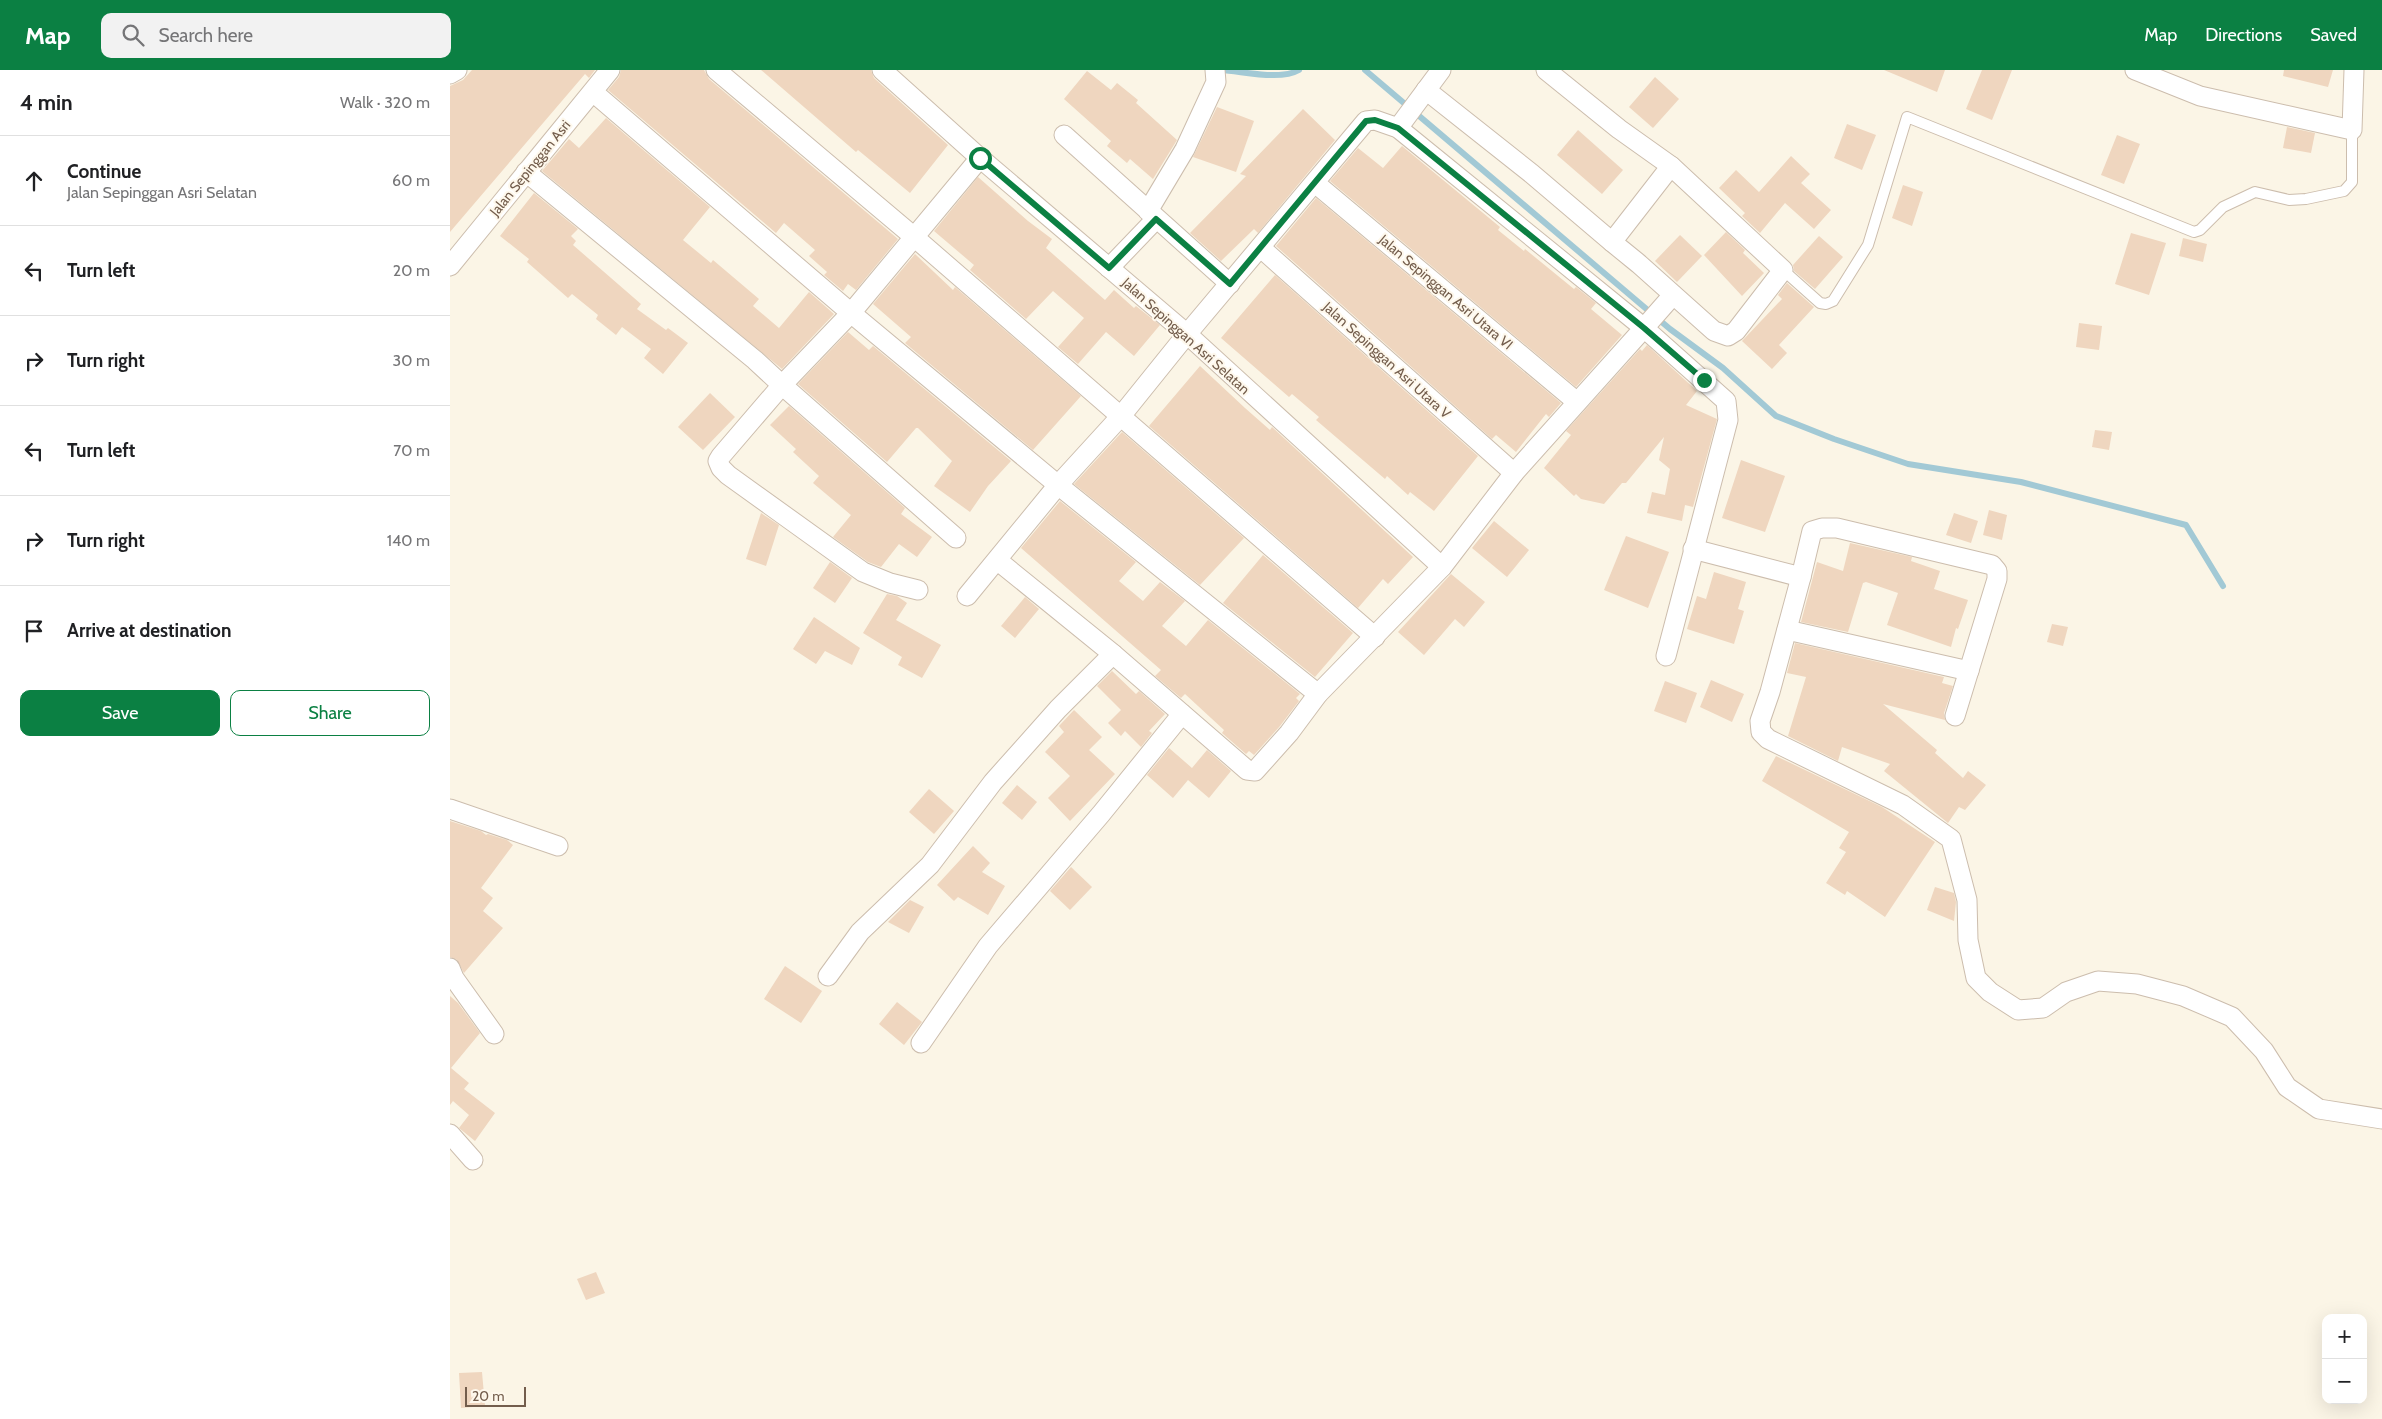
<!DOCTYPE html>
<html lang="en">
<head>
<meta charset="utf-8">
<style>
  :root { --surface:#fff; --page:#f2f2f2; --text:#202124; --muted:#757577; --line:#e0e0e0; --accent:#0b8043 }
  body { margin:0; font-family:Cabin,sans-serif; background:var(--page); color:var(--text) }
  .controls { position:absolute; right:15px; bottom:15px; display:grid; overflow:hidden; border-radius:10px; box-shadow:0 5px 20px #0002 }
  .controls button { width:45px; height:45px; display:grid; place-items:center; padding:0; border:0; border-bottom:1px solid var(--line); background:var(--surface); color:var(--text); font:25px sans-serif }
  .scale { position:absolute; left:15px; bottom:12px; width:61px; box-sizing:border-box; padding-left:5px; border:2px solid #735d4c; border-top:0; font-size:14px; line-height:18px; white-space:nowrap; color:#735d4c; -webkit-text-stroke:4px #fef8ec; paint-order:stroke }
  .stop { position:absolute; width:15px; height:15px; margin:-11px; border:4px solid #0b8043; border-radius:50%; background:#fff }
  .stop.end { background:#0b8043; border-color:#fff; box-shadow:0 1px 5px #0008 }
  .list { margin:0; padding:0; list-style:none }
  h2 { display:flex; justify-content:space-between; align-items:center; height:65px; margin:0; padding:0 20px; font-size:21px }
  h2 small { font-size:16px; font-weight:400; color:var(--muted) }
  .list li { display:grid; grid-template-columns:32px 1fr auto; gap:15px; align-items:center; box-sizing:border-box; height:90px; padding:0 20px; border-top:1px solid var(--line) }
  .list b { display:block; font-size:19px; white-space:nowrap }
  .list p { margin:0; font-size:16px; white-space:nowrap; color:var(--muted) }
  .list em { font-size:16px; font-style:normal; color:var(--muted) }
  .actions { display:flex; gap:10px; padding:15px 20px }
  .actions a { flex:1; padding:11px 0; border:1px solid var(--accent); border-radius:10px; text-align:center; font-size:18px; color:var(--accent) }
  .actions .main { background:var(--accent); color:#fff }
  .icon { flex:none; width:28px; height:28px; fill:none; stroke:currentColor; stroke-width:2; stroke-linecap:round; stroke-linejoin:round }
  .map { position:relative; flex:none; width:1932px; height:1349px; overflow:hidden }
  header { display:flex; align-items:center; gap:30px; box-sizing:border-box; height:70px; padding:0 25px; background:var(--accent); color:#fff }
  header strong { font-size:24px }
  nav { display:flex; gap:28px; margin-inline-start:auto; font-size:18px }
  .search { width:350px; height:45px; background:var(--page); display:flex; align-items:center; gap:12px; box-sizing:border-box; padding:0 18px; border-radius:10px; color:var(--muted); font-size:19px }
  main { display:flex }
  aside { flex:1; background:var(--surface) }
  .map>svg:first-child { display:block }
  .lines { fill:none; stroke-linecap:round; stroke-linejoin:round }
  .stream { stroke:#a2c9d5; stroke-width:6 }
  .building { fill:#efd6bf }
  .lane-casing { stroke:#ccbdad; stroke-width:12 }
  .street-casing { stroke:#ccbdad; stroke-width:21 }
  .lane { stroke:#fff; stroke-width:10 }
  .street { stroke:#fff; stroke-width:19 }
  .route { stroke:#0b8043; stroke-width:6 }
  .labels { text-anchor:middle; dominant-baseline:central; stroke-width:4; stroke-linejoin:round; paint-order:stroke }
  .street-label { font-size:14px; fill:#735d4c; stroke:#fef8ec }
</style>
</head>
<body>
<header>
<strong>Map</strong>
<div class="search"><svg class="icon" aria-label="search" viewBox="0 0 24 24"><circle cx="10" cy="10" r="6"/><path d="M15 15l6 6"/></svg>Search here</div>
<nav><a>Map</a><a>Directions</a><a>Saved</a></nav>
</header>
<main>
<aside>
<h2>4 min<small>Walk · 320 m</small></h2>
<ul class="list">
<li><svg class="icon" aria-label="ahead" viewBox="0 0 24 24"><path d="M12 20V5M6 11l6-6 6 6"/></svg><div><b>Continue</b><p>Jalan Sepinggan Asri Selatan</p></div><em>60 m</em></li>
<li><svg class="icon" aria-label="left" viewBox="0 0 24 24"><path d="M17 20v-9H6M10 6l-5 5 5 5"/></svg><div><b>Turn left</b></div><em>20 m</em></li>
<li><svg class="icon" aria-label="right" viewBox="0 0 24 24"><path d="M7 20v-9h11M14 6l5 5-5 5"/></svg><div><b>Turn right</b></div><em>30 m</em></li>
<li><svg class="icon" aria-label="left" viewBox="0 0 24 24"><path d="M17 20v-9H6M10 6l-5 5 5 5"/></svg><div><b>Turn left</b></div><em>70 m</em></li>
<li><svg class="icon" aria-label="right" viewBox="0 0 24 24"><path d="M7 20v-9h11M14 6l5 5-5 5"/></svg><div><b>Turn right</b></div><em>140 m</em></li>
<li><svg class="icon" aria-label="arrive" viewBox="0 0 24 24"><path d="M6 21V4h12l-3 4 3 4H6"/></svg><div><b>Arrive at destination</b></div></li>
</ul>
<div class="actions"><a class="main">Save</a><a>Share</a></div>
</aside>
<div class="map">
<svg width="1932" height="1349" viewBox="0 0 1932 1349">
  <rect width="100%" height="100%" fill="#fbf5e6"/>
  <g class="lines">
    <!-- stream -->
    <g class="stream">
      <path d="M771,0C792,1 830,11 849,0"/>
      <path d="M915,0L1220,259L1273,298L1326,346L1384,369L1458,394L1571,412L1736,455L1773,516"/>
    </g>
  </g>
  <!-- building -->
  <g class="building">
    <path d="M22,0H145L139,8L135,4L0,162V16L13,10Z"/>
    <path d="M171,0H254L259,9L448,169L406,220L398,214L393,221L374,205L377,202L359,186L365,180L334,153L326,163L158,20L169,7Z"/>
    <path d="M311,0H421L424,8L498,75L460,123L408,80L406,82Z"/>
    <path d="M1434,0H1495L1487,22Z"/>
    <path d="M1532,0H1562L1542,50L1516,39Z"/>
    <path d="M1834,0H1883L1878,17L1833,6Z"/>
    <path d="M637,1L661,20L667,13L688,30L686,33L727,70L703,109L680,89L677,93L657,76L661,71L614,29Z"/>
    <path d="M1205,7L1229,29L1203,58L1179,37Z"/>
    <path d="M767,37L804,51L786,102L743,87Z"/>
    <path d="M853,39L885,70L808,163L804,159L771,191L740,163L796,106L790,104Z"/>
    <path d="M156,48L260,137L233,170L261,193L263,190L309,229L303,236L329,258L359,222L384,244L332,299L92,101L119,69L129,78Z"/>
    <path d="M1397,54L1426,65L1412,100L1384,88Z"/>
    <path d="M1837,57L1865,63L1861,83L1833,78Z"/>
    <path d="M1128,60L1173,100L1152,124L1107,85Z"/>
    <path d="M1667,65L1690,74L1674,114L1651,105Z"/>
    <path d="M952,76L1050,157L1048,160L1074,181L1075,179L1124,219L1126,217L1146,233L1141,239L1172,265L1126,317L880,111L908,78L933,98Z"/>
    <path d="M1341,86L1360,104L1351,113L1381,140L1364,159L1335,133L1310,163L1292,146L1295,143L1269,118L1286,100L1309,122Z"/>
    <path d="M528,107L578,151L602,169L596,178L655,230L664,220L684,238L686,236L710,255L684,286L656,262L628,294L608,277L634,248L603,221L576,249L520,200L524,195L484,161Z"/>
    <path d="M1453,115L1473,122L1462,156L1442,148Z"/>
    <path d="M84,123L128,159L121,166L126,171L123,175L191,234L187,239L216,260L218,258L238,273L213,304L194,288L201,279L172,257L166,265L146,249L148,245L122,224L118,228L77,192L79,189L50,166Z"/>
    <path d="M866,128L1111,333L1099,347L1096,344L1066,382L1046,365L1042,369L826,176Z"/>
    <path d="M1276,162L1295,180L1293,183L1314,203L1292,226L1254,185Z"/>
    <path d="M1681,163L1716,173L1699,225L1665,214Z"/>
    <path d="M1230,165L1252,186L1227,212L1205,191Z"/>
    <path d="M1369,166L1393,187L1365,219L1344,201L1343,195Z"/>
    <path d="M1733,168L1757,174L1753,192L1729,186Z"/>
    <path d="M465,184L503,220L505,217L631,326L583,380L455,273L461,267L423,234Z"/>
    <path d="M825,205L1028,386L984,441L960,422L958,425L937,406L935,409L866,350L869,347L842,324L839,327L771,268Z"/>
    <path d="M1337,213L1364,237L1329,275L1337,283L1322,299L1292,271L1332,229L1328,225Z"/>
    <path d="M1629,253L1652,256L1649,280L1626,277Z"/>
    <path d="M398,262L419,280L423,276L561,391L538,416L520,442L484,416L502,391L468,358H466L437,392L348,314Z"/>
    <path d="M1197,275L1247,321L1236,335L1267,349L1243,437L1235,435L1232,451L1197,443L1202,422L1215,425L1220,399L1209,390L1214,367L1176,413H1172L1154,434L1131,429L1126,424L1124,426L1094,398L1121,365L1116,361L1190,279L1192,281Z"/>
    <path d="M750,296L795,338L820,360L822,357L963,487L938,514L933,509L908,538L699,356Z"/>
    <path d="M260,323L285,347L253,380L228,357Z"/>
    <path d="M339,336L455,438L451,444L482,467L467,487L449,474L431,497L418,492L383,467L401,445L363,413L369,406L343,382L346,379L320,355Z"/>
    <path d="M1645,360L1662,362L1659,380L1642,377Z"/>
    <path d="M672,362L794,468L750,515L624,414Z"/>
    <path d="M1291,390L1335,406L1315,462L1272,448Z"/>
    <path d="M610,431L686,492L669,511L693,531L710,512L735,531L712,556L736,576L758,550L850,624L846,628L849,631L830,656L804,685L799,681L796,684L772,663L774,660L735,624L731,628L705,606L711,600L571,478Z"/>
    <path d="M1539,440L1557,445L1552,470L1533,465Z"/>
    <path d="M311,443L329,455L316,496L296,489Z"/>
    <path d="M1504,443L1528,451L1521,473L1496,465Z"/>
    <path d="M1044,451L1079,480L1057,507L1022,478Z"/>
    <path d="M1176,466L1219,482L1198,538L1154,520Z"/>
    <path d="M1400,473L1462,487L1461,491L1490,501L1484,519L1518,530L1508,559L1506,558L1501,577L1437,555L1448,523L1416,512L1413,513L1398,562L1351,552L1367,492L1393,501Z"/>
    <path d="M813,485L903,563L865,607L773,533Z"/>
    <path d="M380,492L402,508L385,533L363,518Z"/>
    <path d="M1264,502L1296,512L1288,539L1294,541L1284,574L1237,559L1247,526L1256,529Z"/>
    <path d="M1001,504L1035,532L1014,557L1005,549L974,585L948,562Z"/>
    <path d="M437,524L447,526L457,533L446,550L491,575L472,608L448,595L452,587L413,563Z"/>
    <path d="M575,527L589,539L565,568L551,556Z"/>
    <path d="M364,547L410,578L402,595L375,581L366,594L343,579Z"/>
    <path d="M1602,554L1618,557L1613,576L1597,572Z"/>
    <path d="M1345,573L1494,607L1492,613L1503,616L1494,643L1495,650L1433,634L1487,680L1485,683L1513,708L1518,701L1536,715L1515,740L1509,737L1498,753L1434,701L1440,694L1392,677L1388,691L1338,666L1356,607L1337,603Z"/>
    <path d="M662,601L686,624L689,621L715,644L699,661L702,663L691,677L675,661L671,666L658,653L671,640L647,616Z"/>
    <path d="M1261,610L1294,624L1282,652L1250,637Z"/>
    <path d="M1215,611L1247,623L1236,653L1204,641Z"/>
    <path d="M624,640L652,667L639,680L665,704L620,751L598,728L620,706L595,682L614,662L609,656Z"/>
    <path d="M719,678L742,698L757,680L781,701L759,728L738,710L723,728L697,705Z"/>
    <path d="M1326,686L1432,737L1485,772L1435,847L1397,821L1395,825L1376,813L1396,782L1389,778L1399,762L1312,711Z"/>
    <path d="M567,715L587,732L572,750L552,733Z"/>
    <path d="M479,719L504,741L484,764L459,742Z"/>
    <path d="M0,751L31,761L36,765L38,764L57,770L63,775L31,818L43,828L33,841L53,858L14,903L7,890L0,887Z"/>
    <path d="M523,776L540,793L532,802L555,816L538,845L508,827L504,831L487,815Z"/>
    <path d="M621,797L642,817L620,840L600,821Z"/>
    <path d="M1485,817L1504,823L1506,832L1504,851L1477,840Z"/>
    <path d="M460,830L474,837L459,863L438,852Z"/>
    <path d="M335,896L372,921L351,953L314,929Z"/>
    <path d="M0,926L8,933L30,963L1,998L19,1013L14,1019L45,1043L25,1071L9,1058L19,1045L3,1031L0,1035Z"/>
    <path d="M447,932L472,952L454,975L429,954Z"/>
    <path d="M146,1202L155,1223L136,1230L127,1209Z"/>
    <path d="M32,1302L35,1336L11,1338L9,1303Z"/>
  </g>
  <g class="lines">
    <!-- lane casing -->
    <g class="lane-casing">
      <path id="lane" d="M1333,200L1370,233L1376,234L1383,231L1418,175L1457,47L1744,162L1750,160L1773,137L1805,122L1839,130L1856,129L1894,121L1902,112V60"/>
    </g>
    <!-- street casing -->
    <g class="street-casing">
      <g id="street">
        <path d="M266,0L463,166L925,567"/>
        <path d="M432,0L530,88L737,264L992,497"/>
        <path d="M1096,0L1169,59L1221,96"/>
        <path d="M1685,0L1750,26L1902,60L1904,0"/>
        <path d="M0,4L7,0"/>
        <path d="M976,20L1082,104L1162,172"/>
        <path d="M143,22L401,243L608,415L868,624"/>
        <path d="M948,58L991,0"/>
        <path d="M614,65L780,214"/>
        <path d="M1221,96L1333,200L1286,261L1278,266L1264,261L1189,194L1162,172Z"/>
        <path d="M76,102L305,290L332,315L401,243L530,88"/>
        <path d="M865,113L1127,332"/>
        <path d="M698,141L735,79L766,12L765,0"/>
        <path d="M811,178L1064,403"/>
        <path d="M0,196L160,0"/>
        <path d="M659,198L706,149"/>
        <path d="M1243,479L1351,507L1362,461L1372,458H1387L1542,495L1547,501V509L1505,646"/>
        <path d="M1351,507L1320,622L1310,651L1311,662L1318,669L1453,735L1501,769L1517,830L1518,870L1526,908L1540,922L1568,940L1593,938L1616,922L1648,911L1687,914L1733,926L1782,947L1814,981L1837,1017L1869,1039L1932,1049"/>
        <path d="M468,520L440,513L413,502L278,405L271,398L268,391L271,386L332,315L506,468"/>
        <path d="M517,526L608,415L671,346L737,264L916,51L925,50L948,58L1194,258L1064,403L992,497L868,624L839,663L805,701L797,700L663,584L547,490"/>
        <path d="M1337,560L1519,601"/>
        <path d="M1216,586L1278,350L1276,331L1194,258L1223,225"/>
        <path d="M0,739L108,776"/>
        <path d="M0,898L4,908L44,964"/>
        <path d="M378,906L410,862L480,795L543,712L608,639L663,584"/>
        <path d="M471,973L538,876L651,744L732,644"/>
        <path d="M0,1064L23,1090"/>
      </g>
    </g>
    <!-- lane -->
    <use href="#lane" class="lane"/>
    <!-- street -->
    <use href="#street" class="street"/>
  </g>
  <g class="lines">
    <!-- route -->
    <path class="route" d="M530,88L659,198L706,149L780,214L916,51L925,50L948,58L1194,258L1254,310"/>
  </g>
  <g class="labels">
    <!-- street labels -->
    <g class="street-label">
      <text transform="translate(80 98) rotate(-51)">Jalan Sepinggan Asri</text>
      <text transform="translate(996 222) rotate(40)">Jalan Sepinggan Asri Utara VI</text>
      <text transform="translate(736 266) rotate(42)">Jalan Sepinggan Asri Selatan</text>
      <text transform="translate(937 290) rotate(42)">Jalan Sepinggan Asri Utara V</text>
    </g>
  </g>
</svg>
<div class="controls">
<button>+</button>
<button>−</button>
</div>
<div class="scale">20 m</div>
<div class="stop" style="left:530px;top:88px"></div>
<div class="stop end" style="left:1254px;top:310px"></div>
</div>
</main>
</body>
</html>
